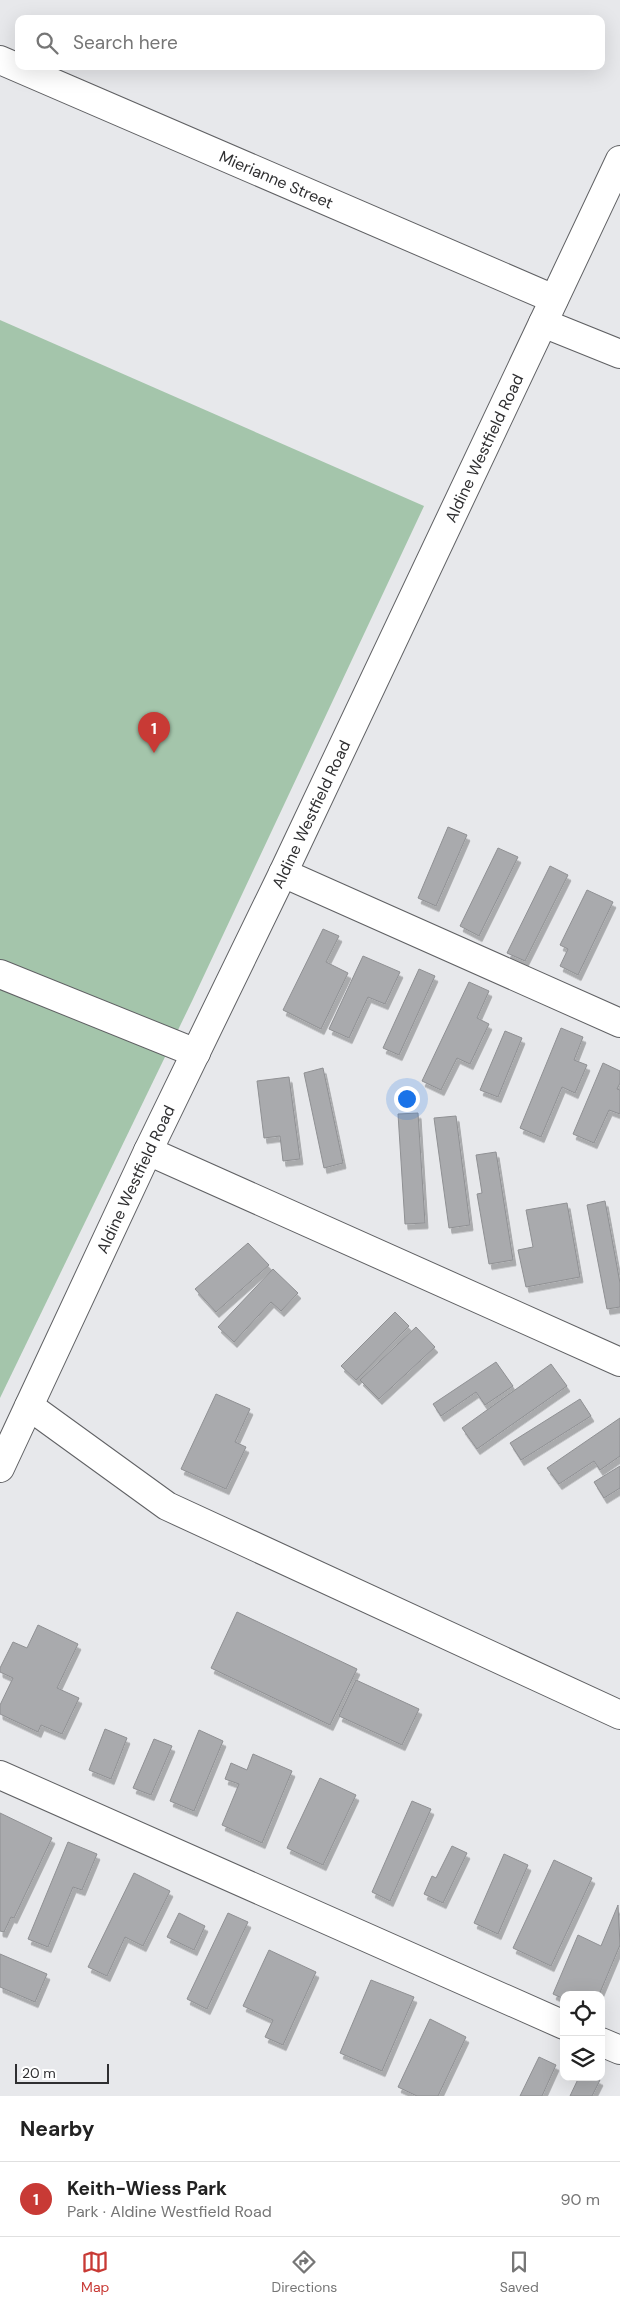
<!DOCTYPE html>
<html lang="en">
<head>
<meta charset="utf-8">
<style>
  :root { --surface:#fff; --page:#f6f6f6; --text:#222; --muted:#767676; --line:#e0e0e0; --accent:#c83a35 }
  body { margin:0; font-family:"DM Sans",sans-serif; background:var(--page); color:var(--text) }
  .controls { position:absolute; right:15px; bottom:15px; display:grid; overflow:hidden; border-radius:10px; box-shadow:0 5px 20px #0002 }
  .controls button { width:45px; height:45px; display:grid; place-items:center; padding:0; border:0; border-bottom:1px solid var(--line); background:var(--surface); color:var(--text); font:25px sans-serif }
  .scale { position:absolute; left:15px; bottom:12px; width:94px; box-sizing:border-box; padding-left:5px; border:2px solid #2f2f31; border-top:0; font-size:14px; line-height:18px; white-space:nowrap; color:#2f2f31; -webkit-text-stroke:4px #fff; paint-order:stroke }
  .you { position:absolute; left:406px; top:1098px; width:18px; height:18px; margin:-12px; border:4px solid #fff; border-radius:50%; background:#1a73e8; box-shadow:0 0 0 8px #1a73e833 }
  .badge { display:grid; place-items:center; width:32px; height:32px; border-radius:50%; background:var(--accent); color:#fff; font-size:16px; font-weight:700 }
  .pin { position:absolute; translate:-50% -41px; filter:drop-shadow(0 1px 2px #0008) }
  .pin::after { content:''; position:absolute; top:26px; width:18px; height:15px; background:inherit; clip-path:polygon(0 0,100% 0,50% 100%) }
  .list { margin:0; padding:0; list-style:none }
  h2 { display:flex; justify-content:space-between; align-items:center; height:65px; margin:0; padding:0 20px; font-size:21px }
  h2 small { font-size:16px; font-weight:400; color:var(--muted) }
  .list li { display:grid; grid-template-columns:32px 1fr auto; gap:15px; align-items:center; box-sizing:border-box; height:75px; padding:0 20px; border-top:1px solid var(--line) }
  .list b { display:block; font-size:19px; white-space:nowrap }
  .list p { margin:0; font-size:16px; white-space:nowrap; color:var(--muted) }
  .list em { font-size:16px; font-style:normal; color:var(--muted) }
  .icon { flex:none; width:28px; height:28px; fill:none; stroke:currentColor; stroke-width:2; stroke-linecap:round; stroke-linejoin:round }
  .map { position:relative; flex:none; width:620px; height:2096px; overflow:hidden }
  .search { position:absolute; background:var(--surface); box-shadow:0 5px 20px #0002; left:15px; right:15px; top:15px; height:55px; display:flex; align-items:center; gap:12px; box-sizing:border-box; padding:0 18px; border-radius:10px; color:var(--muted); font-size:19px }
  .sheet { height:140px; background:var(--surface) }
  nav { display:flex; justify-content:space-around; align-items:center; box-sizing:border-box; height:70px; border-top:1px solid var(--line); background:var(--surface); font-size:14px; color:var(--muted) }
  nav a { display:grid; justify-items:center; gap:2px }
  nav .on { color:var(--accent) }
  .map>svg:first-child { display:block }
  .green { fill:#a4c5ab }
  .building { fill:#a9aaad; stroke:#8f9093; filter:url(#shadow) }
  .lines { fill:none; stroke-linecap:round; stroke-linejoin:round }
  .minor-casing { stroke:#606164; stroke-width:30 }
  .major-casing { stroke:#606164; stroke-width:30 }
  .minor { stroke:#fff; stroke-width:28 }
  .major { stroke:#fff; stroke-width:28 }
  .labels { text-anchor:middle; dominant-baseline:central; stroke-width:4.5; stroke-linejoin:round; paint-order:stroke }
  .street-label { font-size:16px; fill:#2f2f31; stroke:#fff }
</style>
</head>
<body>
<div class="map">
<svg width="620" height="2096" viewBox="0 0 620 2096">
  <defs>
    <filter id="shadow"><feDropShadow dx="3" dy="5.5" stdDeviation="0" flood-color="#0004"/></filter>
  </defs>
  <rect width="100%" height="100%" fill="#e7e8eb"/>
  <!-- green -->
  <path class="green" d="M0,320L424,506L193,999L0,1398Z"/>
  <!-- building -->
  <g class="building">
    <path d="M448,827L467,835L436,906L418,898Z"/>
    <path d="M498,848L518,857L479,936L460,926Z"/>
    <path d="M550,866L568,875L525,961L507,953Z"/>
    <path d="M587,890L613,902L578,975L560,966L568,949L560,945Z"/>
    <path d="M323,929L339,936L326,962L348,973L321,1029L283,1010Z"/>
    <path d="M363,956L400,972L385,1004L368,997L349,1038L329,1029Z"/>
    <path d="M419,969L435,976L399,1055L383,1048Z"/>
    <path d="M469,982L489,991L477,1018L489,1024L470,1064L457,1058L441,1090L422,1081Z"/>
    <path d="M561,1028L583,1037L574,1060L587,1065L575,1093L562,1087L541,1137L520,1128Z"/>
    <path d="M505,1031L522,1038L498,1097L480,1090Z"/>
    <path d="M603,1063L620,1071V1083L617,1089L620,1090V1114L609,1110L594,1143L573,1134Z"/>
    <path d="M323,1068L343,1163L324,1168L304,1073Z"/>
    <path d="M289,1077L300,1159L283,1161L280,1136L264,1138L257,1081Z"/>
    <path d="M418,1113L425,1223L405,1224L398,1114Z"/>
    <path d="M456,1116L470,1225L449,1228L434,1118Z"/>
    <path d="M496,1152L513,1260L489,1264L477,1194L482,1193L476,1155Z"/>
    <path d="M605,1201L620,1283V1307L607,1309L587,1205Z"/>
    <path d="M567,1203L580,1277L526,1287L518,1250L533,1247L526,1210Z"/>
    <path d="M248,1243L269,1265L216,1312L195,1289Z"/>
    <path d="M273,1269L298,1293L281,1311L271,1302L234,1342L218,1327Z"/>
    <path d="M395,1312L409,1326L356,1380L341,1366Z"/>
    <path d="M416,1327L435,1347L379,1399L360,1380Z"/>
    <path d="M496,1362L513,1386L485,1405L476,1392L441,1416L433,1404Z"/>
    <path d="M551,1364L567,1386L477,1449L462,1428Z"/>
    <path d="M216,1394L250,1409L235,1442L246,1447L226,1489L181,1469Z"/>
    <path d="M580,1399L591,1416L521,1460L510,1443Z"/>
    <path d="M620,1418V1456L600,1470L594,1461L559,1484L547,1468Z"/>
    <path d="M620,1466V1488L604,1498L594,1482Z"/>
    <path d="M237,1612L357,1669L330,1725L211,1668Z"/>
    <path d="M38,1625L78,1644L57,1688L79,1698L62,1734L41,1725L38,1732L0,1714V1705L13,1678L0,1672V1668L13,1642L27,1648Z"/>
    <path d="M356,1680L419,1709L402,1745L339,1716Z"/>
    <path d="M105,1729L127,1738L111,1779L89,1770Z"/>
    <path d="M199,1730L223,1741L194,1811L170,1801Z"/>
    <path d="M154,1739L172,1746L151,1795L133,1788Z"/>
    <path d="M253,1754L292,1771L262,1843L222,1825L239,1784L225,1779L231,1763L247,1770Z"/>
    <path d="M320,1778L356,1795L323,1865L287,1848Z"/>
    <path d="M412,1801L431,1809L390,1901L372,1892Z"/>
    <path d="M0,1813L52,1838L14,1918L11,1917L4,1932L0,1931Z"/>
    <path d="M68,1842L97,1854L82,1890L73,1887L48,1947L28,1939Z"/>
    <path d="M452,1846L467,1853L443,1903L424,1894L432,1876L436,1878Z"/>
    <path d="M504,1854L528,1865L498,1934L474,1923Z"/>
    <path d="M554,1860L592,1878L551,1966L513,1948Z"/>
    <path d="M134,1873L170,1891L143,1946L125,1937L107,1976L88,1967Z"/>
    <path d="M618,1905L620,1945L599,1995H564V1999L553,1994L578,1935L601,1946Z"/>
    <path d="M179,1913L205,1926L194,1950L167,1937Z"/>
    <path d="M228,1913L248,1922L207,2009L187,1999Z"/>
    <path d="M269,1950L316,1972L283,2045L265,2037L273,2020L243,2006Z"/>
    <path d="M0,1954L47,1974L35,2002L0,1987Z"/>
    <path d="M371,1980L414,1997L382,2071L340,2053Z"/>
    <path d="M430,2019L466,2037L438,2096H417L398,2087Z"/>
    <path d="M539,2057L556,2065L542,2096H520Z"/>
    <path d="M579,2077H594L600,2080L592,2096H570Z"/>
  </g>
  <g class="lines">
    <!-- minor casing -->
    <g class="minor-casing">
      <g id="minor">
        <path id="s1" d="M0,60L554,299"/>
        <path d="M543,323L620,354"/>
        <path d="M283,873L620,1023"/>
        <path d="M0,974L196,1053"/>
        <path d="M148,1151L620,1362"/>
        <path d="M29,1406L167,1506L620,1715"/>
        <path d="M0,1775L564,2025"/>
        <path d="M601,2042L620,2050"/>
      </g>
    </g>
    <!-- major casing -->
    <g class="major-casing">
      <g id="major">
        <path id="s2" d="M0,1468L148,1151L283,873L620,160"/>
      </g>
    </g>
    <!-- minor -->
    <use href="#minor" class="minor"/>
    <!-- major -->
    <use href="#major" class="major"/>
  </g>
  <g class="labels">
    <!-- street labels -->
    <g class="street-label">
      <text stroke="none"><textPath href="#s1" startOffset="301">Mierianne Street</textPath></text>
      <text stroke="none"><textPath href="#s2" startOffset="1129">Aldine Westfield Road</textPath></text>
      <text stroke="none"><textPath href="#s2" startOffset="724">Aldine Westfield Road</textPath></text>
      <text stroke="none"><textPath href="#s2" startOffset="319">Aldine Westfield Road</textPath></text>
    </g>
  </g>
</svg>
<div class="controls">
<button><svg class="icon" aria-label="locate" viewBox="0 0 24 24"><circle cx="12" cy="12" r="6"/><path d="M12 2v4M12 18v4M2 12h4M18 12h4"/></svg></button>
<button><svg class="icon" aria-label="layers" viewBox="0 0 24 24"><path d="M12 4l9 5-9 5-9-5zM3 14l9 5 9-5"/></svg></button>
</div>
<div class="scale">20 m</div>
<div class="you"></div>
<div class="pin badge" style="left:154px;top:753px">1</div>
<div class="search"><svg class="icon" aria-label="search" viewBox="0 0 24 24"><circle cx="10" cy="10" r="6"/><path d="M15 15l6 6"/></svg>Search here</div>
</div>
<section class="sheet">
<h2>Nearby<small></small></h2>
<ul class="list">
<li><span class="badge">1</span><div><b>Keith-Wiess Park</b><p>Park · Aldine Westfield Road</p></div><em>90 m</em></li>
</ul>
</section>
<nav>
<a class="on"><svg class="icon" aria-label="map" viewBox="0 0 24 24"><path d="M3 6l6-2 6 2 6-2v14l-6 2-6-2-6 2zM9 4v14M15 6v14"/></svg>Map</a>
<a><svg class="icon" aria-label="directions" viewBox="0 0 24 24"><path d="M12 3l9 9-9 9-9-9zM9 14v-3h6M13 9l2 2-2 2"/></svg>Directions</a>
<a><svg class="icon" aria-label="saved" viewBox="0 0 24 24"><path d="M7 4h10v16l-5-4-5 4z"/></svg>Saved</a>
</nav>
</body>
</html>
